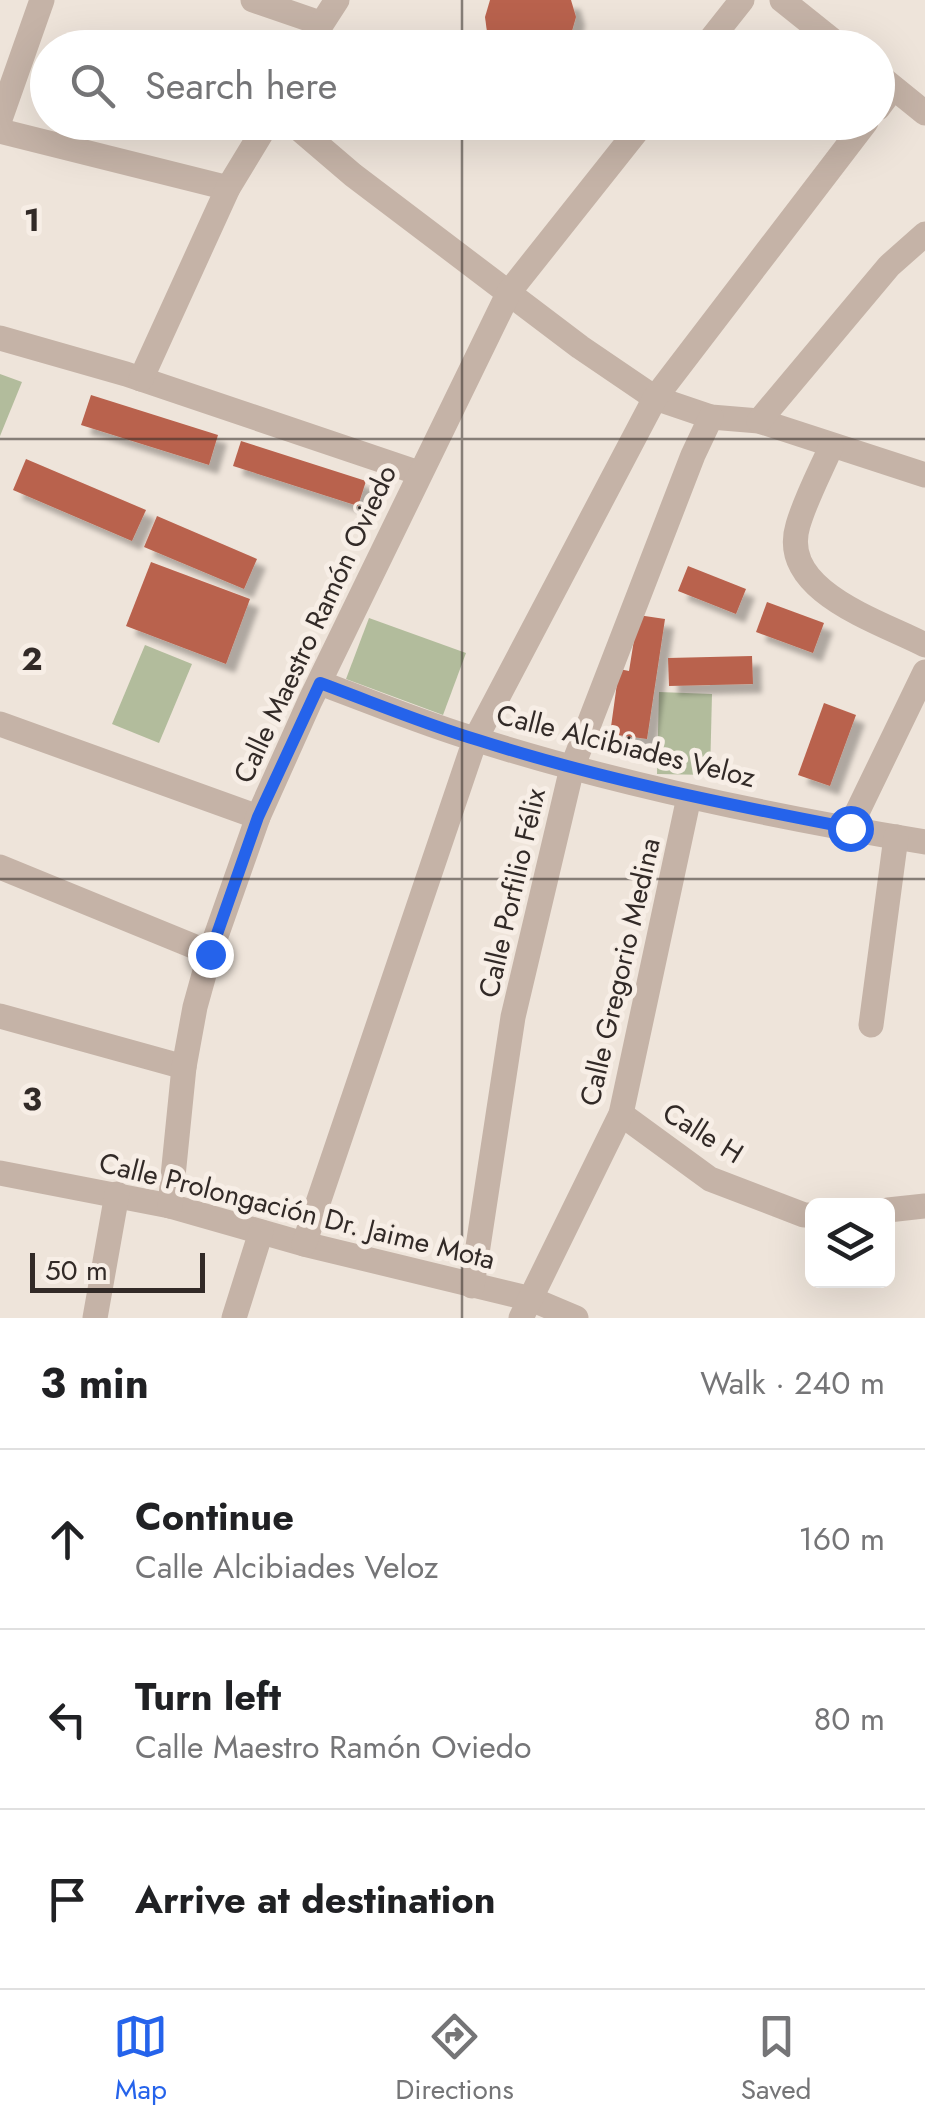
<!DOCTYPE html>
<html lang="en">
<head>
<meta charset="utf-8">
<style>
  :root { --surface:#fff; --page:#f2f2f2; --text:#202124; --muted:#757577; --line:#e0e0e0; --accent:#2563eb }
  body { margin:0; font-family:Jost,sans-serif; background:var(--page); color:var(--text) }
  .controls { position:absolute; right:30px; bottom:30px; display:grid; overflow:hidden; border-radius:15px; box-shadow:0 10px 40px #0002 }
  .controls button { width:90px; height:90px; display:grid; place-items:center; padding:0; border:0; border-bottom:2px solid var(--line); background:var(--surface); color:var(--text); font:50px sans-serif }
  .scale { position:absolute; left:30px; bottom:25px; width:175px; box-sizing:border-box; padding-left:10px; border:5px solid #322a27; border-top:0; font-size:28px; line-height:35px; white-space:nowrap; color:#322a27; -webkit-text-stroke:8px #f7eee6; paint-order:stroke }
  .stop { position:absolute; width:30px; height:30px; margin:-22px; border:8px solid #2563eb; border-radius:50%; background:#fff }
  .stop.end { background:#2563eb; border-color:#fff; box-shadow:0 2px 10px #0008 }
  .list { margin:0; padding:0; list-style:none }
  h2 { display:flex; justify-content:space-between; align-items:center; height:130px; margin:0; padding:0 40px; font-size:42px }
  h2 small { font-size:32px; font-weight:400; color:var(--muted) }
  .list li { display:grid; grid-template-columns:65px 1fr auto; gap:30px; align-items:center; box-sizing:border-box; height:180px; padding:0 40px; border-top:2px solid var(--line) }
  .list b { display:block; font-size:38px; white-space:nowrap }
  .list p { margin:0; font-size:32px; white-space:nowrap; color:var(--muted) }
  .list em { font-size:32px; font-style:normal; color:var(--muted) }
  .icon { flex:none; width:55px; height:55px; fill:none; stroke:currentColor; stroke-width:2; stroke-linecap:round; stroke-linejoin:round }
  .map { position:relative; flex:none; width:925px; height:1318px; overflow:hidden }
  .search { position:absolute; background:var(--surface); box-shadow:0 10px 40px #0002; left:30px; right:30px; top:30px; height:110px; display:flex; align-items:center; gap:25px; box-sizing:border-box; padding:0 35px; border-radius:55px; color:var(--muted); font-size:38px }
  .sheet { height:670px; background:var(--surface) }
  nav { display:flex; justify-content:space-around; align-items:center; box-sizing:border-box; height:140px; border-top:2px solid var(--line); background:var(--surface); font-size:28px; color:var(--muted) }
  nav a { display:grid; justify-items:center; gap:5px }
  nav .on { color:var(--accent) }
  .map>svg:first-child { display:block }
  .green { fill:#b2bc9c }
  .building { fill:#b9624d; filter:url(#shadow) }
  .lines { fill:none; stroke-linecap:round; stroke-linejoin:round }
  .minor { stroke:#c5b3a7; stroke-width:25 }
  .route { stroke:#2563eb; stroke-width:12 }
  .grid { fill:none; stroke:#322a27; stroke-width:2.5; stroke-opacity:0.55 }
  .labels { text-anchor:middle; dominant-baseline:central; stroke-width:10; stroke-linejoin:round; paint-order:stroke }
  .street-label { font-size:28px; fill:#322a27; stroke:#f7eee6 }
  .grid-label { font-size:32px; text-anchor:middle; font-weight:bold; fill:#322a27; stroke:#f7eee6; stroke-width:10; stroke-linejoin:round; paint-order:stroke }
</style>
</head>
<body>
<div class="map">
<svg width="925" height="1318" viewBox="0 0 925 1318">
  <defs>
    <filter id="shadow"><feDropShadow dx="9" dy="9" stdDeviation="2.5" flood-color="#0004"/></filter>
  </defs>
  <rect width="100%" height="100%" fill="#eee4da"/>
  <!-- green -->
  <g class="green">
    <path d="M0,374L22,382L0,436Z"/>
    <path d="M369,618L466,653L443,715L346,679Z"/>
    <path d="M145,645L192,664L159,743L112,724Z"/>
    <path d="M659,692L712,694L710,775L657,774Z"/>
  </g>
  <!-- building -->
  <g class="building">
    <path d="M490,0H571L576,17L568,45L495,48L487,32L485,17Z"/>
    <path d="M91,395L218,435L209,465L81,425Z"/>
    <path d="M241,441L366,481L358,506L233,466Z"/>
    <path d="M26,459L146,510L132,541L13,490Z"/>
    <path d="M157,516L257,559L244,589L144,547Z"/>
    <path d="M151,562L250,599L226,664L126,626Z"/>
    <path d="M688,566L746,589L736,614L678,591Z"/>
    <path d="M767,602L824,623L813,653L756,632Z"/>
    <path d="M638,615L665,619L647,739L610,734L619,669L629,671Z"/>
    <path d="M752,656L753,684L669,686L668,658Z"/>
    <path d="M824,703L856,715L830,786L798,775Z"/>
  </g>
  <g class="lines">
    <!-- minor -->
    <g class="minor">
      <path d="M253,0L320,23"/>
      <path d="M782,0L842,48"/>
      <path d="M306,48L337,0"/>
      <path d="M704,48L742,0"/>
      <path d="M878,75L925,113"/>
      <path d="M878,108L893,88"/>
      <path d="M0,119L42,0"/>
      <path d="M291,122L353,175L580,347L655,398L711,417L759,421L925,475"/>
      <path d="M0,131L228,188"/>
      <path d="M0,338L126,374L419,473"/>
      <path d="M141,379L228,188L268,122"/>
      <path d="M759,421L889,266L925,234"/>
      <path d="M831,447C820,472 806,498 798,525C778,591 879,621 925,645"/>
      <path d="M320,683C372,702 424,724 478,740C623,786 775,817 925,842"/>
      <path d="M0,724L258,817"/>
      <path d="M850,827L925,672"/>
      <path d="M0,867L210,953"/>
      <path d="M0,1016L184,1067"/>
      <path d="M871,1025L896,837"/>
      <path d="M621,1114L710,1179L804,1215H812"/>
      <path d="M0,1173L170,1206L304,1244L531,1299L576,1318"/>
      <path d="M170,1206L184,1067L195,1007L210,953L258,817L310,701L509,292L644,122"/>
      <path d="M888,1210L925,1206"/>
      <path d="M304,1244L475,740L655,398L866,122"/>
      <path d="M472,1286L513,1017L572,768L693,455L711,417"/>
      <path d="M95,1318L117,1194"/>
      <path d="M234,1318L261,1232"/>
      <path d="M521,1318L621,1114L689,797"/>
    </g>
  </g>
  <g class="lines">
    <!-- route -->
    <path class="route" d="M210,954L258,817L320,683C372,702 424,724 478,740C600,779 725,804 850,828"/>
  </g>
  <!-- grid -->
  <path class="grid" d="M462,0V48M462,122V1318M0,439H925M0,879H925"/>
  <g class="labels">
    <!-- street labels -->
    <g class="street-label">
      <text transform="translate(315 624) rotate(-65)">Calle Maestro Ramón Oviedo</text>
      <text transform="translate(626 746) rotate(14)">Calle Alcibiades Veloz</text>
      <text transform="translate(512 893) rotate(-77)">Calle Porfilio Félix</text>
      <text transform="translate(620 972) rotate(-77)">Calle Gregorio Medina</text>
      <text transform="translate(703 1133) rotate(32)">Calle H</text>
      <text transform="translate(297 1211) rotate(14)">Calle Prolongación Dr. Jaime Mota</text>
    </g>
  </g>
  <g class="grid-label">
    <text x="32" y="231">1</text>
    <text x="32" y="670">2</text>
    <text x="32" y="1110">3</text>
  </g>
</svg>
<div class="controls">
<button><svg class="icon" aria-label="layers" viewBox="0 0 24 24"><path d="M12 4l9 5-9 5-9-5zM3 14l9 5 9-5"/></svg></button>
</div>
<div class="scale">50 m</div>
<div class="stop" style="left:850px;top:828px"></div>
<div class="stop end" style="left:210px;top:954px"></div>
<div class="search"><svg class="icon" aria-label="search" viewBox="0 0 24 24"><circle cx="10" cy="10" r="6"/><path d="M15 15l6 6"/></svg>Search here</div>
</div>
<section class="sheet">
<h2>3 min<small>Walk · 240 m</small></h2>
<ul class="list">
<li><svg class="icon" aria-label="ahead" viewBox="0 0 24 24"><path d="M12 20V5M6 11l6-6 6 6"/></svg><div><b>Continue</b><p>Calle Alcibiades Veloz</p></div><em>160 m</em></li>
<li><svg class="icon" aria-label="left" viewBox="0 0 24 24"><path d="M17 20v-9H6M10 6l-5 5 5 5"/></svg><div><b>Turn left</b><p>Calle Maestro Ramón Oviedo</p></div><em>80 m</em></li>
<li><svg class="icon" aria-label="arrive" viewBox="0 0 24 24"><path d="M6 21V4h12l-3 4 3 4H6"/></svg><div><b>Arrive at destination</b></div></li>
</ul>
</section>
<nav>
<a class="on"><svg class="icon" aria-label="map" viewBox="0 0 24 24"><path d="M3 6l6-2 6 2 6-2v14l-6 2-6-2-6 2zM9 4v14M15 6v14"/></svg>Map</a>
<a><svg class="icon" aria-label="directions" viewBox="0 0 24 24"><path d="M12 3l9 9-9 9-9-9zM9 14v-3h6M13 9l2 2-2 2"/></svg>Directions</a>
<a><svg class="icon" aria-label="saved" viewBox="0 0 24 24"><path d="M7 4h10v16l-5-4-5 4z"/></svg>Saved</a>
</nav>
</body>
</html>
